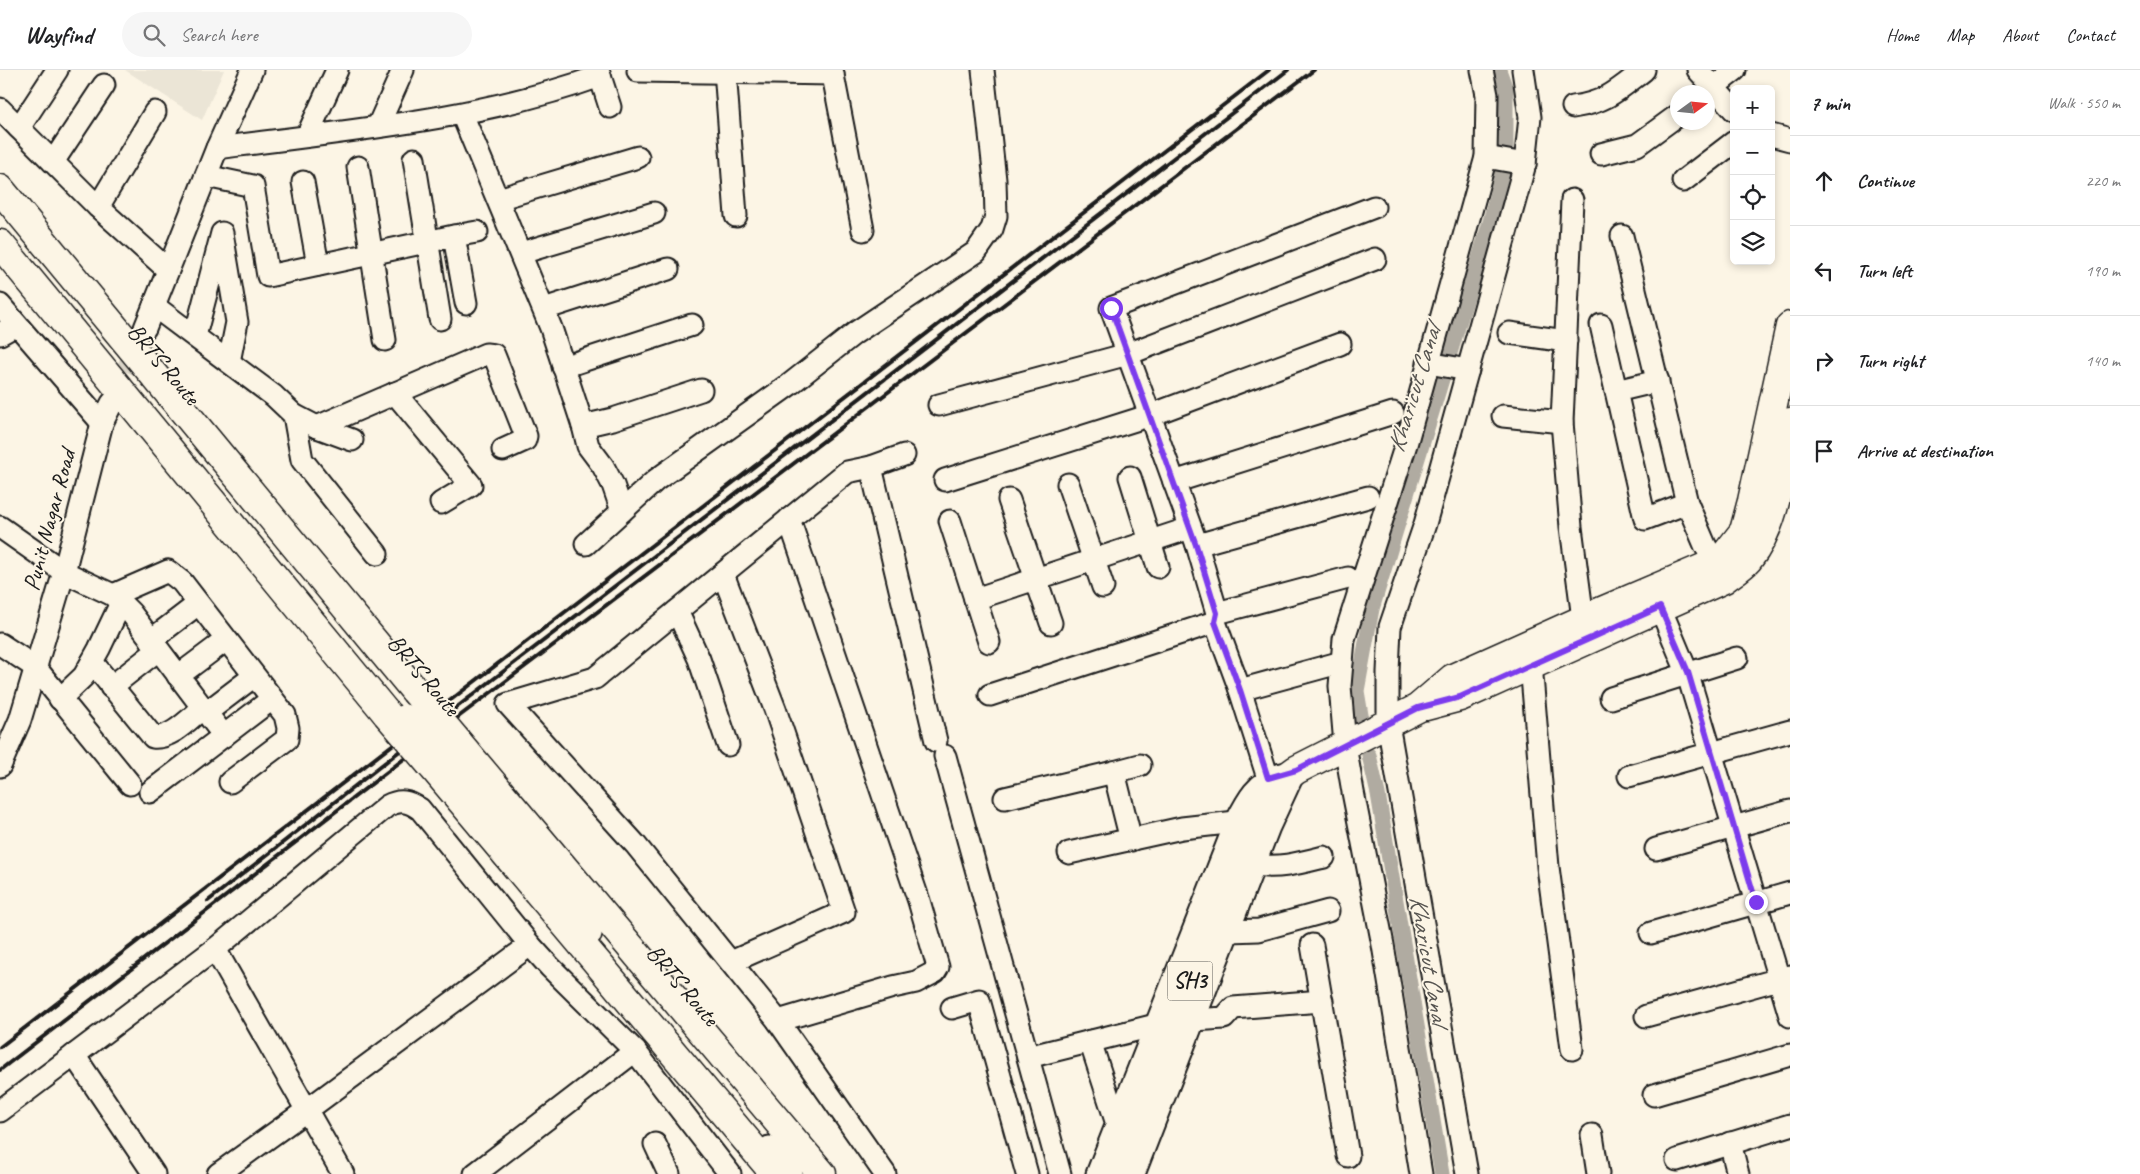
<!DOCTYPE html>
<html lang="en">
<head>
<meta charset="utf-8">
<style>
  :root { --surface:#fff; --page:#f6f6f6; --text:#202124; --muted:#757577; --line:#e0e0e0 }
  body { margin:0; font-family:Caveat,sans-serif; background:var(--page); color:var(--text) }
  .controls { position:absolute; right:15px; top:15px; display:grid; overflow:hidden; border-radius:8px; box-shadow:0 2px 8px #0003 }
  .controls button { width:45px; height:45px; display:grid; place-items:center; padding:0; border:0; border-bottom:1px solid var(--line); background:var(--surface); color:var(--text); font:25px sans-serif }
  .compass { position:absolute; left:1670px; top:15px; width:45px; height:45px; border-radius:50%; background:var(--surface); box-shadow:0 2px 8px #0003; rotate:75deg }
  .stop { position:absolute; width:15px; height:15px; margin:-11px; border:4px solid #7c3aed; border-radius:50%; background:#fff }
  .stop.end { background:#7c3aed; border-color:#fff; box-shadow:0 1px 5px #0008 }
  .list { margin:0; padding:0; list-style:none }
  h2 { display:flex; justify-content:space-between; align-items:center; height:65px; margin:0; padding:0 20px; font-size:21px }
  h2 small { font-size:16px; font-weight:400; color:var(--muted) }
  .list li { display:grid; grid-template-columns:32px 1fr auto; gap:15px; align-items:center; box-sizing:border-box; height:90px; padding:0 20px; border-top:1px solid var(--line) }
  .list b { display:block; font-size:19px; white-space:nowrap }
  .list em { font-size:16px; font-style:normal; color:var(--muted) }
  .icon { flex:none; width:28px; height:28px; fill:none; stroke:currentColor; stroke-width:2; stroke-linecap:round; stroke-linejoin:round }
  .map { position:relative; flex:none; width:1790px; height:1104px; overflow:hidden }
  header { display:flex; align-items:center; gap:30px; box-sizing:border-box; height:70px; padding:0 25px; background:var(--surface); border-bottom:1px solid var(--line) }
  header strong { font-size:24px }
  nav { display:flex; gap:28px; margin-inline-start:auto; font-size:18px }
  .search { width:350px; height:45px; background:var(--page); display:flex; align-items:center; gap:12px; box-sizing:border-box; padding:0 18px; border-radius:28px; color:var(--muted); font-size:19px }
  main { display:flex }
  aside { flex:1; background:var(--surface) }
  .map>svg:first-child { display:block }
  .built { fill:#ebe5d6 }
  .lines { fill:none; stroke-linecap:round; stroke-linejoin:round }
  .canal { stroke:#b0aba1; stroke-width:15 }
  .minor-tunnel { stroke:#dad4c7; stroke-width:21; stroke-dasharray:21 11; stroke-linecap:butt }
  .minor-casing { stroke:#1c1c1c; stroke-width:25 }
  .major-casing { stroke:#1c1c1c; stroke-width:31 }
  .minor { stroke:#fcf5e5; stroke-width:21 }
  .major { stroke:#fcf5e5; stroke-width:28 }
  .rail { stroke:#1c1c1c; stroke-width:4 }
  .minor-bridge-casing { stroke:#1c1c1c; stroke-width:25; stroke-linecap:butt }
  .major-bridge-casing { stroke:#1c1c1c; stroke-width:31; stroke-linecap:butt }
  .minor-bridge { stroke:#fcf5e5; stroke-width:21 }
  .major-bridge { stroke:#fcf5e5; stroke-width:28 }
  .route { stroke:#7c3aed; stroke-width:6 }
  .labels { text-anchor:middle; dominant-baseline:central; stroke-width:4; stroke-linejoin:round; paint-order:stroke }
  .shield { fill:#fcf5e5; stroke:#5f5d58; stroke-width:1 }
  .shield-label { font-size:22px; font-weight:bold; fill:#1c1c1c }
  .street-label { font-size:24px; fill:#1c1c1c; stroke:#fcf5e5 }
  .water-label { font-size:25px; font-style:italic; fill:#575551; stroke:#fcf5e5 }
</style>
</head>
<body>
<header>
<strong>Wayfind</strong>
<div class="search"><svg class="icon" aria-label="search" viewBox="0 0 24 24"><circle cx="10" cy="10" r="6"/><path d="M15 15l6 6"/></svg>Search here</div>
<nav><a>Home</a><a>Map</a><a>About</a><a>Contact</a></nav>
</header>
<main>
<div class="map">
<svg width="1790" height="1104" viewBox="0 0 1790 1104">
  <rect width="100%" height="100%" fill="#fcf5e5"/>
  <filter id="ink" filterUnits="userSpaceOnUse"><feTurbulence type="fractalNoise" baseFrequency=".02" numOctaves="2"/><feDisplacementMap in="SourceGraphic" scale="10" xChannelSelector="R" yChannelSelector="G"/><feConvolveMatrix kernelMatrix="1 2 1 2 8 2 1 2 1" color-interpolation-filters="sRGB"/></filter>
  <g filter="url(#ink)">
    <!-- built -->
    <path class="built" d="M125,0H224L202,50Z"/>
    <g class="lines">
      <!-- canal -->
      <g class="canal">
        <path d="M1362,651L1357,621L1372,539L1490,152L1506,85V19L1499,0"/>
        <path d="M1369,685L1378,724L1442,1104"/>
      </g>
      <!-- minor-tunnel -->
      <path class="minor-tunnel" d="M113,331L140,269"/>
      <!-- minor casing -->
      <g class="minor-casing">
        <g id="minor">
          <path d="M725,0L736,146"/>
          <path d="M832,0L863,160"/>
          <path d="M1698,0L1734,40"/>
          <path d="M638,1L833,4"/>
          <path d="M600,6L610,37"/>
          <path d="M1707,22L1735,0"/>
          <path d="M1573,37C1607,32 1618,20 1644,0"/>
          <path d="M0,39L98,137L168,200"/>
          <path d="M462,44L551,258L583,356L613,349L701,320"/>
          <path d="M378,56L403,0"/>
          <path d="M19,58L57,0"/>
          <path d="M1771,65L1790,70"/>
          <path d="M307,66L337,0"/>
          <path d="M217,78C346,61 477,50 600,6L598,0"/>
          <path d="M1601,84L1637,75L1678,45"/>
          <path d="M1486,87L1525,94"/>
          <path d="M414,89L440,249"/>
          <path d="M53,92L104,15"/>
          <path d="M358,97L385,270"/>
          <path d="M206,106L253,116L268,206L454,166L466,233"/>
          <path d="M1683,111L1734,72"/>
          <path d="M303,112L318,195"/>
          <path d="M498,129L638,87"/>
          <path d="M1572,130L1562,352L1571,457L1583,549"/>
          <path d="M98,137L155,42"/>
          <path d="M454,166L477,162"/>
          <path d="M1622,166L1687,433L1705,475L1723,507"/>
          <path d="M521,183L654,143"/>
          <path d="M0,235L102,353"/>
          <path d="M154,236L274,326L294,345L317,357L352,370"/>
          <path d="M544,239L668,199"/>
          <path d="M1601,255L1616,321"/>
          <path d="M145,258L217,78L252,0"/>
          <path d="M1509,263L1566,271"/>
          <path d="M0,264L16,255"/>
          <path d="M195,266L222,163L237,252L229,292"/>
          <path d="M1428,293L1468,300"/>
          <path d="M563,297L692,255"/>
          <path d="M1658,311L1616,321L1645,449L1687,433"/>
          <path d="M395,323L471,415L441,433"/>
          <path d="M939,335L1128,284L1375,189"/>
          <path d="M294,345L302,390L377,484"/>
          <path d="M1503,346L1562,352"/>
          <path d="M583,356L588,376L603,396L613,415L622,441"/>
          <path d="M317,357L486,284L494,285L526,366L525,370L503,380"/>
          <path d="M904,385L871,397L936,671"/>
          <path d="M871,397L847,402L595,608L508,634L635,774L778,951L885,1104"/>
          <path d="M1130,407L1158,497"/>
          <path d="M945,410L1151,345L1340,274"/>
          <path d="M1174,412L1393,343"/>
          <path d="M1068,414L1103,517"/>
          <path d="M1009,430L1051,553"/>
          <path d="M950,451L989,572"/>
          <path d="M0,457L64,502L113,525L131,543L224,666"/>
          <path d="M586,474L656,410L789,315L855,263L976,182L992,159L996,146L995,110L983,0"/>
          <path d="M1197,475L1368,427"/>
          <path d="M723,504L775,639L844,842L731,892"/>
          <path d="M1654,523L1687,602L1790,946"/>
          <path d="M113,525L168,501L182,512L285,645L288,658L287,669L230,712"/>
          <path d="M975,529L1190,458"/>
          <path d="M677,541L699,589L728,675"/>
          <path d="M1217,543L1348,508"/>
          <path d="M151,570L198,534"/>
          <path d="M0,574L35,597L130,714"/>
          <path d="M92,592L153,667C172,669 190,648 203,638"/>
          <path d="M1531,594L1548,797L1572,979"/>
          <path d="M178,606L226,570"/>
          <path d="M111,617L158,580"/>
          <path d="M1240,620L1342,592"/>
          <path d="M990,625L1215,552"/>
          <path d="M1611,628L1737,588"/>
          <path d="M60,629L84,606L99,579L121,533"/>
          <path d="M207,642L253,607"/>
          <path d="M442,686L591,864"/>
          <path d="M945,686L1060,1104"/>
          <path d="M0,696L20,650L64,502L102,353L112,333"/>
          <path d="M1114,702L1140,695"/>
          <path d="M1629,706L1790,661"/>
          <path d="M1268,708L1240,620L1215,552L1217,543L1197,475L1111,238L1374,137"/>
          <path d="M150,722L272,629"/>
          <path d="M1005,728L1114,702L1131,770"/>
          <path d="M1656,779L1790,741"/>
          <path d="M1069,783L1182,758L1236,752"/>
          <path d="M1255,795C1279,799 1300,793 1324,787"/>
          <path d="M1229,861L1259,860L1328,841"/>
          <path d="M1651,863L1790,823"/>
          <path d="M1312,875L1348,1086"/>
          <path d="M215,879L343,1104"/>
          <path d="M952,938L979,930L1027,1104"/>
          <path d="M1646,946L1790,906"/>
          <path d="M1194,950L1224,948L1233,938L1322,931"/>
          <path d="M778,951L893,917L916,912L935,902L938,897L919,831L789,449"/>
          <path d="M1090,971L1117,1054"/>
          <path d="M74,985L154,1104"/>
          <path d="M1028,987L1156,955"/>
          <path d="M1654,1025L1790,985"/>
          <path d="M0,1041L215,879L387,736C400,729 408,731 420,739L530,875L550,897L635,981L730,1104"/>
          <path d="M1592,1065L1598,1104"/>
          <path d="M1730,1073L1738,1104"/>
          <path d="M655,1074L669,1104"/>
          <path d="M769,1077L792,1104"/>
          <path d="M1677,1090L1790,1055"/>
          <path d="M218,1104L307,1040L530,875"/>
          <path d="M475,1104L635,981"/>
          <path d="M1097,1104L1236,752C1247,730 1257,711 1281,704"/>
          <path d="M1134,1104L1269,757L1293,705"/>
          <path d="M1421,1104L1383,875L1353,722L1345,675L1340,616L1344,569L1407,371L1486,87L1487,25L1482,0"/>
          <path d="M1467,1104L1388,654V602L1390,557L1425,454L1525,94L1530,47L1523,0"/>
        </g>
      </g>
      <!-- major casing -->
      <g class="major-casing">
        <g id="major">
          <path d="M0,119L415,621"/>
          <path d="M0,174L387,644"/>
          <path d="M1426,636L1460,627L1724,509C1732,503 1742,497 1748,490C1778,453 1781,397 1790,352"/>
          <path d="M457,671L822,1104"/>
          <path d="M431,695L775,1104"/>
          <path d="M1116,1104L1244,772C1260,737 1263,723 1296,700L1418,638L1453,608L1602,541L1715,493L1726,484L1744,461L1752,431L1790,256"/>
        </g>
      </g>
      <!-- minor -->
      <use href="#minor" class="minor"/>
      <!-- major -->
      <use href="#major" class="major"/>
      <!-- rail -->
      <g class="rail">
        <path d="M208,831L401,680L1288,0"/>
        <path d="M0,977L1269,0"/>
        <path d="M0,1000L461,645L1314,0"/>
      </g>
      <!-- minor-bridge casing -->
      <g class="minor-bridge-casing">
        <path id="minor-bridge" d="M405,645L442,686"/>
      </g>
      <!-- major-bridge casing -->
      <g class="major-bridge-casing">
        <g id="major-bridge">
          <path d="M415,621L457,671"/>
          <path d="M387,644L431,695"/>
        </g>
      </g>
      <!-- minor-bridge -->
      <use href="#minor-bridge" class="minor-bridge"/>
      <!-- major-bridge -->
      <use href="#major-bridge" class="major-bridge"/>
    </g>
  </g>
  <g class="lines" filter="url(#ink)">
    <!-- route -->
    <path class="route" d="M1111,238L1196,475L1217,543L1215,552L1240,620L1268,708L1296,700L1418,638L1460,627L1660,537L1688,602L1756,832"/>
  </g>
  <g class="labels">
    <!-- shield labels -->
    <rect class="shield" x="1167.5" y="891.5" width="45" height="39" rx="4"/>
    <g class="shield-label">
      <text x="1190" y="911">SH3</text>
    </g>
    <!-- street labels -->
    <g class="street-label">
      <text transform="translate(164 294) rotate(50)">BRTS Route</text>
      <text transform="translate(49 450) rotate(-75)">Punit Nagar Road</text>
      <text transform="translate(424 605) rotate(50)">BRTS Route</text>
      <text transform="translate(683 915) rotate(50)">BRTS Route</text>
    </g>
    <!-- water labels -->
    <g class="water-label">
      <text transform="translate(1414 319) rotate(-73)">Kharicut Canal</text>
      <text transform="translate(1429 890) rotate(80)">Kharicut Canal</text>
    </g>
  </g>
</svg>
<div class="controls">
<button>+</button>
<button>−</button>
<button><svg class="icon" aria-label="locate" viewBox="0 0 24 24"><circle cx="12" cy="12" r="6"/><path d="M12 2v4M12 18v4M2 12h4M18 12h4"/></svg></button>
<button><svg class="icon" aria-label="layers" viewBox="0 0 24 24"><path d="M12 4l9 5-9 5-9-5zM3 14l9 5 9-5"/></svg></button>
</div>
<svg class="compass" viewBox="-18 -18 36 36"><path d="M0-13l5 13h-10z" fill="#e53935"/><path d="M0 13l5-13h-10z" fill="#757577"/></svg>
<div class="stop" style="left:1111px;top:238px"></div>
<div class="stop end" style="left:1756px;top:832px"></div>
</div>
<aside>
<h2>7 min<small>Walk · 550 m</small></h2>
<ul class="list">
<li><svg class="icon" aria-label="ahead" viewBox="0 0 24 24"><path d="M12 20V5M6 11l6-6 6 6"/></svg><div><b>Continue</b></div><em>220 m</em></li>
<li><svg class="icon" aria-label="left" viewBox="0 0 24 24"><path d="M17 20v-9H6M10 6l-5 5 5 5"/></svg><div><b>Turn left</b></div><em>190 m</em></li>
<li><svg class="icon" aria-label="right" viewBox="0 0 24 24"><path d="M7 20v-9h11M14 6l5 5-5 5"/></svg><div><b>Turn right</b></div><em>140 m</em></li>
<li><svg class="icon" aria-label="arrive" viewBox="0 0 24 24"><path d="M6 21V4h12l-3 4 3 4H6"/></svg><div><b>Arrive at destination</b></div></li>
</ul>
</aside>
</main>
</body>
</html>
